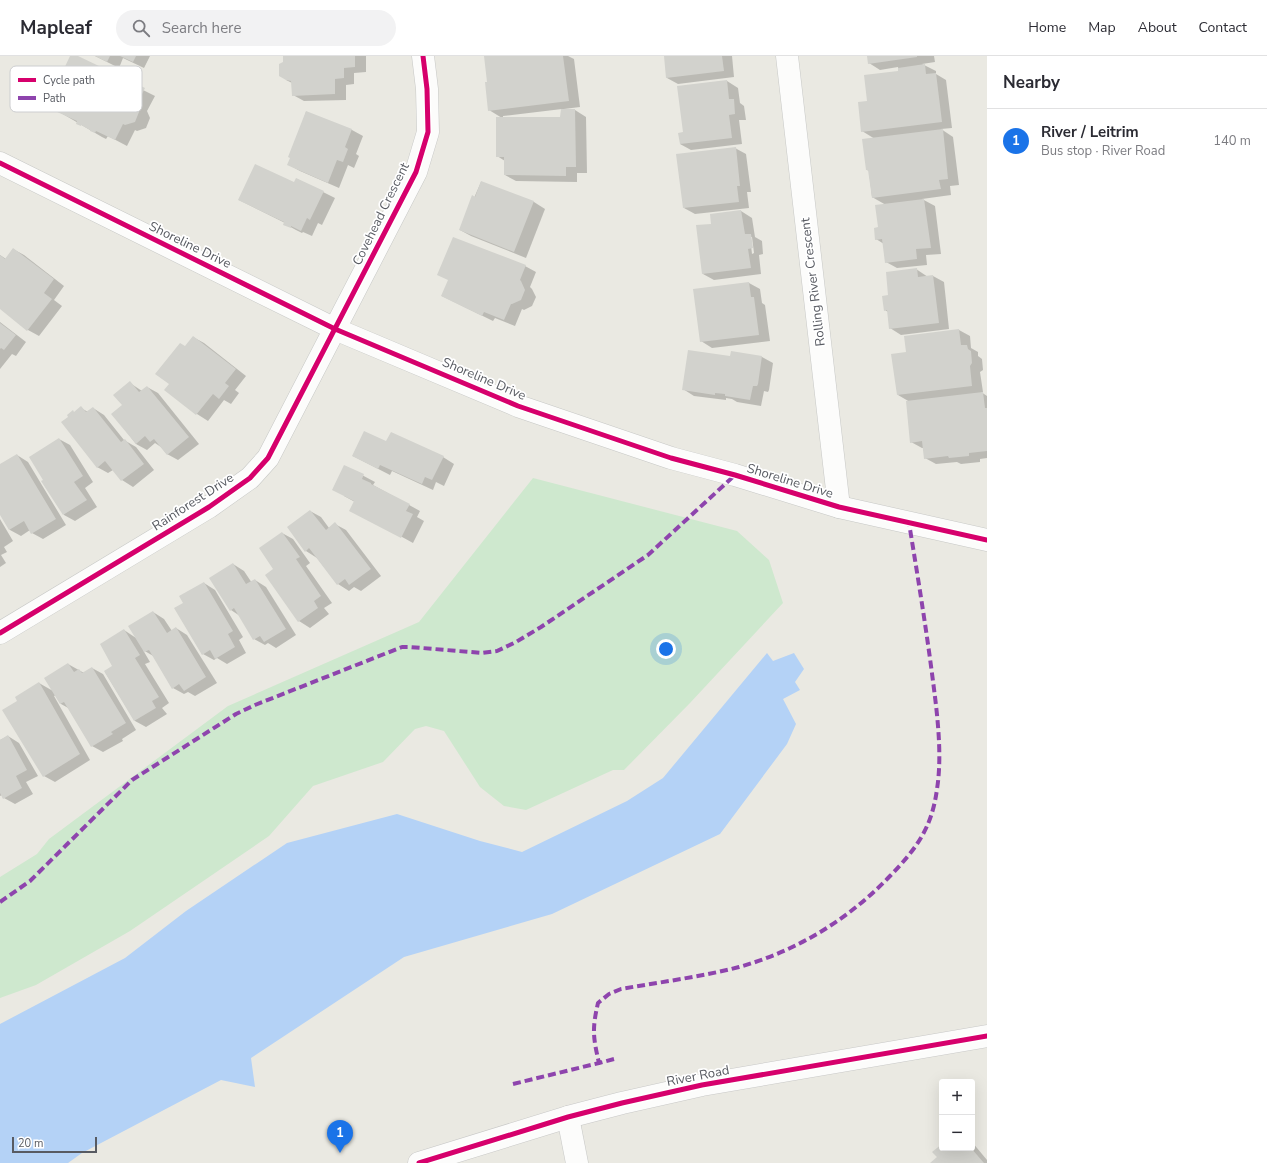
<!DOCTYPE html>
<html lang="en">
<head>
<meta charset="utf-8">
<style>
  :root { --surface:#fff; --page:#f2f2f3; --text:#2b2b33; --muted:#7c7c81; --line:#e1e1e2; --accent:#1a73e8 }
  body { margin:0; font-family:"Nunito Sans",sans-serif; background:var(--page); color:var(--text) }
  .controls { position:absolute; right:12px; bottom:12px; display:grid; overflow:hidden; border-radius:4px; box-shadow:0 4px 16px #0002 }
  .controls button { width:36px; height:36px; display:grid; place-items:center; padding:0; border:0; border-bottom:1px solid var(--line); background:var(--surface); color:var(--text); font:20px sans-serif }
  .scale { position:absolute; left:12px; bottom:10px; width:85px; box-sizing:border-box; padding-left:4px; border:2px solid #585b62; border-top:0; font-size:11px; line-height:14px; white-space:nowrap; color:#585b62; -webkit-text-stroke:3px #fff; paint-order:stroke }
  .you { position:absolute; left:666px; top:593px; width:14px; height:14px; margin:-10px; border:3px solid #fff; border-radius:50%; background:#1a73e8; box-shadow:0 0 0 6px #1a73e833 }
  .badge { display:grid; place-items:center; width:26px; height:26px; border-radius:50%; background:var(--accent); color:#fff; font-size:13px; font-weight:700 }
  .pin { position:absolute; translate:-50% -33px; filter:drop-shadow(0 1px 2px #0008) }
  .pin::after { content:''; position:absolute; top:21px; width:14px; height:12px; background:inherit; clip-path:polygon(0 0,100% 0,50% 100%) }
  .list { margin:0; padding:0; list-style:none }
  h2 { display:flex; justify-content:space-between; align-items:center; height:52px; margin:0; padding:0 16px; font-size:17px }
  h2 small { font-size:13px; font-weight:400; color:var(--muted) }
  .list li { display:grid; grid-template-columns:26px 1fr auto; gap:12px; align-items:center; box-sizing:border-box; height:64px; padding:0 16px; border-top:1px solid var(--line) }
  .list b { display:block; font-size:15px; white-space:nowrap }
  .list p { margin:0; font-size:13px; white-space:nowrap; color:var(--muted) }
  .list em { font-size:13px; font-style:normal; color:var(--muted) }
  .icon { flex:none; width:22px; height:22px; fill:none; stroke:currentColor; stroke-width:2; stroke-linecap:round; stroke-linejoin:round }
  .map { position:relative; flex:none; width:987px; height:1107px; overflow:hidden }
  header { display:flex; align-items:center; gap:24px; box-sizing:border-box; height:56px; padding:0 20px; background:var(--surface); border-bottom:1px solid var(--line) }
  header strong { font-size:19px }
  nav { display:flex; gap:22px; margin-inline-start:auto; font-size:14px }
  .search { width:280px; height:36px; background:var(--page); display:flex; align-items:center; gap:10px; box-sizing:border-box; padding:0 14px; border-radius:22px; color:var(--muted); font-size:15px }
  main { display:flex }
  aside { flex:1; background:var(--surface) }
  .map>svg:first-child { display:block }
  .green { fill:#cee8ce }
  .water { fill:#b4d2f6 }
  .shadow { fill:#0003; fill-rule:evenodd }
  .building { fill:#d2d2cd }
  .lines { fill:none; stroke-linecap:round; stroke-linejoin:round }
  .minor-casing { stroke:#c7c8c6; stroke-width:23 }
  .tertiary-casing { stroke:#c7c8c6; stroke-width:23 }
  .secondary-casing { stroke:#c8c8c7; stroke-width:23 }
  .minor { stroke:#fcfcfb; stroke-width:22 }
  .tertiary { stroke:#fcfcfb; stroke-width:22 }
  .secondary { stroke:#fcfcfb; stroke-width:22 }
  .quiet { stroke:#8e44ad; stroke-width:4; stroke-dasharray:8 4; stroke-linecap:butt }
  .cycleway-casing { stroke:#fff; stroke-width:8 }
  .cycleway { stroke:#d6006c; stroke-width:5 }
  .labels { text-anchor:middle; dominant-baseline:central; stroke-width:3.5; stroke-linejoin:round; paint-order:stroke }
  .street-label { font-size:13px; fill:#585b62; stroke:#fff }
  .key { fill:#fff; stroke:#cdced0; stroke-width:1 }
  .key-label { font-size:11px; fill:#585b62 }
</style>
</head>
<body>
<header>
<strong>Mapleaf</strong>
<div class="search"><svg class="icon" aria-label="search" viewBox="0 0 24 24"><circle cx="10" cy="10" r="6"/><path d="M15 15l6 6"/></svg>Search here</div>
<nav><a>Home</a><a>Map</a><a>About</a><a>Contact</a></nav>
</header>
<main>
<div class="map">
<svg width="987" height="1107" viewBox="0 0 987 1107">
  <rect width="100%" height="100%" fill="#eae9e2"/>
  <!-- green -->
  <path class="green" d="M533,422L737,475L769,504L783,547L690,647L624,714H613L526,754L504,750L480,731L444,675L426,670L415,673L383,706L313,730L269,780L130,875L36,929L0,942V821L37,798L49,783L228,650L419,566Z"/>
  <!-- water -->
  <path class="water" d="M767,597L773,605L794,597L804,613L795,626L800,634L783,643L796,668L787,688L720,778L552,858L404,901L251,1002L255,1031L221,1024L82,1097L68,1107H0V968L125,902L186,855L287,787L397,758L480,785L522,796L627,745L663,722Z"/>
  <!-- shadow -->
  <g class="shadow">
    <path d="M71,0H75L155,40L147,55L150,62L146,72L137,75L135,74L127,90L108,80L106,83L102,81L56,54L64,39L53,33L63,18Z"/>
    <path d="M95,0H150L144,12L123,2L119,12Z"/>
    <path d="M284,0H366V16L354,17V28L346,29V44L304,45L293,39L292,27L286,24Z"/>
    <path d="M487,0H568L574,3L580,51L564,53V54H575L586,61L587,117H577V126L516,125L505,119V105L497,100L502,62L489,54ZM562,53L561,62H503V60Z"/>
    <path d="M665,0H732L734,21L678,28L667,22Z"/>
    <path d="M868,0H934L935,6L922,8L936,15V18L946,24L952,72L941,73L953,81L959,129L950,130L951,139L922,143L935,150L941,198L926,199L927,209L897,212L886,206L884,188L876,183L886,149L872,141L869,115L867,114L875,83L862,75L868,46L899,16L898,11L880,14L869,7Z"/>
    <path d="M727,25L738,32L740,47L744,50L746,64H739L742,88L691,94L680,88Z"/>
    <path d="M306,56L352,74L363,80L356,98L359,100L354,112L348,109L339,132L300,115L289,109Z"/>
    <path d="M735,92L746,98L751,136H747L749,152L695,158L684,152Z"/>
    <path d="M297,123L335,142L322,169L318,167L312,180L303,176L302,177L296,174L285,168V167L239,144L294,127Z"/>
    <path d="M481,126L534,146L545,153L526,202L471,180L460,174Z"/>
    <path d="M741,155L752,162L755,181L762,185L763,198L759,199L761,218L714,224L703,218L712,168L711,159ZM750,181H752L754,197L752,198Z"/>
    <path d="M13,193L24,199L64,230L54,244L62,250L39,280L28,274L0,252V199L6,203Z"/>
    <path d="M525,210L536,216L530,231L532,233L536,241L532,250L524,254L522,253L515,270L495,262L493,265L442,240Z"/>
    <path d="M916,213L928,221L933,220L944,226L949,273L901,279L890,272L888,256L885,254L890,240Z"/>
    <path d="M749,227L760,233L762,247L765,249L770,285L712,292L701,285L694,234Z"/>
    <path d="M0,266L26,286L16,300L12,298L0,313Z"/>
    <path d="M959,274L970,280L971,292L978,296V300L982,303L983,314L980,316L983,336H981L987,340V402L980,403V406L961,408L957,406L936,408L925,402L924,392H922L911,386L910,346L898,339L907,297Z"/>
    <path d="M193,281L204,287L246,320L235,334L239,337L231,348L224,344L208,365L197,358L166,334L170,328L186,291Z"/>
    <path d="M732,296L762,301L773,307L769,334L768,336L764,335L761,350L737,346L732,343L726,342V344L694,340L683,333L731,302Z"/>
    <path d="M130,327L142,335L147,331L158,337L199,388L178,404L167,398L161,391L155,387L147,394L136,388L113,358L123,350Z"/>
    <path d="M81,352L88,356L93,352L104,359L124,384L136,391L154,414L133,431L122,424L113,414L108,417L97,411L75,357Z"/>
    <path d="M59,383L70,389L93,426L85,432L97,451L75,465L64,459Z"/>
    <path d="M387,386L443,401L454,408L444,430L436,426L433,434L392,415L390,419L353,400Z"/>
    <path d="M17,399L28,406L66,469L43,483L32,477L30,474L21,480L10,474L0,457V409Z"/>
    <path d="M345,410L375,426L373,429L420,455L417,461L424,465L413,487L393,476L355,446L344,440Z"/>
    <path d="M310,455L321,461L329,472L335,468L346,474L381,520L361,535L354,531L349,535L338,528L317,502L306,495Z"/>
    <path d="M0,463L13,485L4,491L7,496L1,499L6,507L0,511Z"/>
    <path d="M282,477L293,483L310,507L306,510L332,547L324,552L329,558L310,572L299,565L275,513Z"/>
    <path d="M233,508L244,515L252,527L255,524L266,531L296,579L276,592L268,587L265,589L254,583L240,560L231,554Z"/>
    <path d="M204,527L215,534L243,581L239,584L246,597L227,608L217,602L214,604L203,598L185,547Z"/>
    <path d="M153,556L164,563L172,575L176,572L187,579L217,627L195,640L188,636L184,638L173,632L155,601L143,594L150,606L145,608L169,647L162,652L167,658L146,671L135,665L105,616L114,610L124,574L136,582Z"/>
    <path d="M68,608L84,617L92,612L103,618L136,674L122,683L123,685L103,696L92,690L70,653L61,648L56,639L54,640L90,704L55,726L44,720L19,645L39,627L53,635Z"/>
    <path d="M8,680L19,687L38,720L26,726L33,738L15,748L4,742L2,739L0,740V684Z"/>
    <path d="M972,1086L987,1104V1107H932L938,1101L942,1089V1092H972Z"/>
  </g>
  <!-- building -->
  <g class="building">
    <path d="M70,0H78L145,32L137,48L139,56L135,66L125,69L123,68L115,84L96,75L95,77L90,75V74L81,69V70L76,68L77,65L55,55L63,38L52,33L61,16L62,17Z"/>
    <path d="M95,0H110L107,6Z"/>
    <path d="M120,0H136L133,6Z"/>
    <path d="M283,0H355V11L344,12V22L335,23V38L292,40L291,25L286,24L279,20V8L283,6Z"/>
    <path d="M484,0H563L569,45L488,55L485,26H487Z"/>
    <path d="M664,0H722L724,15L666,22Z"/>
    <path d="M867,0H917V1L868,8Z"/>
    <path d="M925,8L926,18L936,17L942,66L861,76L858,46L867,45L864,19L898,15V12Z"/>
    <path d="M727,24L729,43H734L735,58L729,59L732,82L680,88L678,77L683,76L677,30Z"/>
    <path d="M561,53H575L576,111H566V120L504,119V101H496V61H560Z"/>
    <path d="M306,55L352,73L345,91L348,93L343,106L337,104L328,127L287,109L290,102L288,101Z"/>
    <path d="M943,73L948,123L939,124L941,133L872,142L868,114H866L862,83Z"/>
    <path d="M736,91L740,130H737L739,146L683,152L676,98Z"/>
    <path d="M255,108L294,126L296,122L324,135L310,164L307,162L301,175L291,170V172L283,169L284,166L238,144Z"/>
    <path d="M481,125L534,145L514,196L459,174L472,139L475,141Z"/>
    <path d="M924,143L931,192L916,193L917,203L885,207L882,183L875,184L874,172L878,171L875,149Z"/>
    <path d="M741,154L745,178H751L753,192L748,193L751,212L702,218L696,169L711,168L710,158Z"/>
    <path d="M453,181L526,209L520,224L521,225L525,234L521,244L512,248H511L504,264L484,256L482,260L441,240L448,224L437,219Z"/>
    <path d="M13,192L54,223L44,237L52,243L27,275L0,253V199L5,203Z"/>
    <path d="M917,212L918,221L933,219L939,267L889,273L887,254L884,255L882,240L888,239L886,216Z"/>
    <path d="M749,226L751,241H754L759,279L700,286L693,233Z"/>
    <path d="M0,267L16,279L4,294L1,292L0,293Z"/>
    <path d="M959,273L961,289H967L968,293L971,295L972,307L970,310L972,330L897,339L891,298L906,296L904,280Z"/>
    <path d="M193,280L236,313L225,327L229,330L219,343L213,338L196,359L164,334L169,328L155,318L180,287L185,290Z"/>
    <path d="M688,294L730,300L731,295L762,300L758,328L757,330H753L750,344L725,340V338L715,337V339L682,334Z"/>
    <path d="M130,325L139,336L147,330L189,381L167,399L154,383L150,386L145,380L136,388L111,358L122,349L113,339Z"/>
    <path d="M983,336L985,352H987V395L969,397V400L949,402L948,400L924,403L922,385L910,387L906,345Z"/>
    <path d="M81,350L86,356L93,351L121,386L125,383L144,408L121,425L105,405L97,412L61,366L68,361L67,359L73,354L74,356Z"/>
    <path d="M364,375L386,385L391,376L444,400L432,424L425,421L422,428L380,409L378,413L352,400Z"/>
    <path d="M59,382L83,420L74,426L87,444L63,459L41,425L43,424L29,401Z"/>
    <path d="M17,398L56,463L31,478L24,465L9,474L0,459V408Z"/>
    <path d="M344,409L364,418L362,423L371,427V428L410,448L406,455L413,458L401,482L349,455L354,445L332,434Z"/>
    <path d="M310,454L326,474L335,466L371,513L349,529L345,523L337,529L309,492L305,496L287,471Z"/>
    <path d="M282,476L300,501L296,503L321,540L314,545L318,552L298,566L265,519L273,513L259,492Z"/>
    <path d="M233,507L246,528L255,523L286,573L264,586L260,580L253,584L234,552L230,555L209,522Z"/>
    <path d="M204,526L233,575L228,578L235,591L215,603L210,594L202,599L174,552L183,547L179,540Z"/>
    <path d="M153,555L167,577L176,571L206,621L184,635L179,628L172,633L149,594L144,596L128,570Z"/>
    <path d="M124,573L140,599L135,602L159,641L152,645L156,652L134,665L104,615L112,610L100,588Z"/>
    <path d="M68,607L74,616L79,613L82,617L92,611L126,667L111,676L113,678L91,691L64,646L60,648L44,622Z"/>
    <path d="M39,626L80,698L43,721L2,654L17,645L15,641Z"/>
    <path d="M8,679L27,714L16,720L22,732L3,743L0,737V684Z"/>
    <path d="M942,1088V1092H971L984,1107H930L937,1101L932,1096Z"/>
  </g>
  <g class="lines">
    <!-- minor casing -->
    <g class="minor-casing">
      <g id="minor">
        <path d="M787,0L839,451"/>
        <path d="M0,577L209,451L250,422L268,402L416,116L428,76L427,33L423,0"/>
        <path d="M568,1061L577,1107"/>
      </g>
    </g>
    <!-- tertiary casing -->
    <g class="tertiary-casing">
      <path id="tertiary" d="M0,107L335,273L518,350L671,402L735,419L839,451L987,484"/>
    </g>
    <!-- secondary casing -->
    <g class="secondary-casing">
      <path id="secondary" d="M419,1107L568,1061L622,1047L702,1029L987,980"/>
    </g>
    <!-- minor -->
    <use href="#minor" class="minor"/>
    <!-- tertiary -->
    <use href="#tertiary" class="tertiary"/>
    <!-- secondary -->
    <use href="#secondary" class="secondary"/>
    <!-- quiet -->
    <g class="quiet">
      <path d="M0,846L30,825L132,724L236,658L255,649L402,591H410L482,597L497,595L516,586L541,571L648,499L735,419"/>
      <path d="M614,1003L599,1007C593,981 592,973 598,947L609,938L621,933C660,926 701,921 739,911C797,895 849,863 890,820C916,793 932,772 937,733C942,702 938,664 934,633C927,577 918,522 909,467"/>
      <path d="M513,1028L599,1007"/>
    </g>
    <!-- cycleway casing -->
    <g class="cycleway-casing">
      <g id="cycleway">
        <path d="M0,107L335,273L518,350L671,402L735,419L839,451L987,484"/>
        <path d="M0,577L209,451L250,422L268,402L416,116L428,76L427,33L423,0"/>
        <path d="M419,1107L568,1061L622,1047L702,1029L987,980"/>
      </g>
    </g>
    <!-- cycleway -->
    <use href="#cycleway" class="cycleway"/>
  </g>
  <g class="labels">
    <!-- street labels -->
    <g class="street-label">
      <text transform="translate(381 158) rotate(-64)">Covehead Crescent</text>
      <text transform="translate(190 189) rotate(26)">Shoreline Drive</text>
      <text transform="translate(813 226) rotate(-97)">Rolling River Crescent</text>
      <text transform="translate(484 323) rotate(23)">Shoreline Drive</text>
      <text transform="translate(790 425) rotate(17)">Shoreline Drive</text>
      <text transform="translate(193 446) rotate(-33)">Rainforest Drive</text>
      <text transform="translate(698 1020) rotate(-11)">River Road</text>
    </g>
  </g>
  <!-- legend -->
  <rect x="10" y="10" width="132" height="46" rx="6" class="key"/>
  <rect x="18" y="22" width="18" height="4" fill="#d6006c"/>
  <rect x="18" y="40" width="18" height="4" fill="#8e44ad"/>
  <g class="key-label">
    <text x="43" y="28">Cycle path</text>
    <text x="43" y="46">Path</text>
  </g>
</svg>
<div class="controls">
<button>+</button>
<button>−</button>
</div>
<div class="scale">20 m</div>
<div class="you"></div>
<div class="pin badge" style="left:340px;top:1097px">1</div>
</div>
<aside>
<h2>Nearby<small></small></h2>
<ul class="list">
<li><span class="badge">1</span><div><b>River / Leitrim</b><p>Bus stop · River Road</p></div><em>140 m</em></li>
</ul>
</aside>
</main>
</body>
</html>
